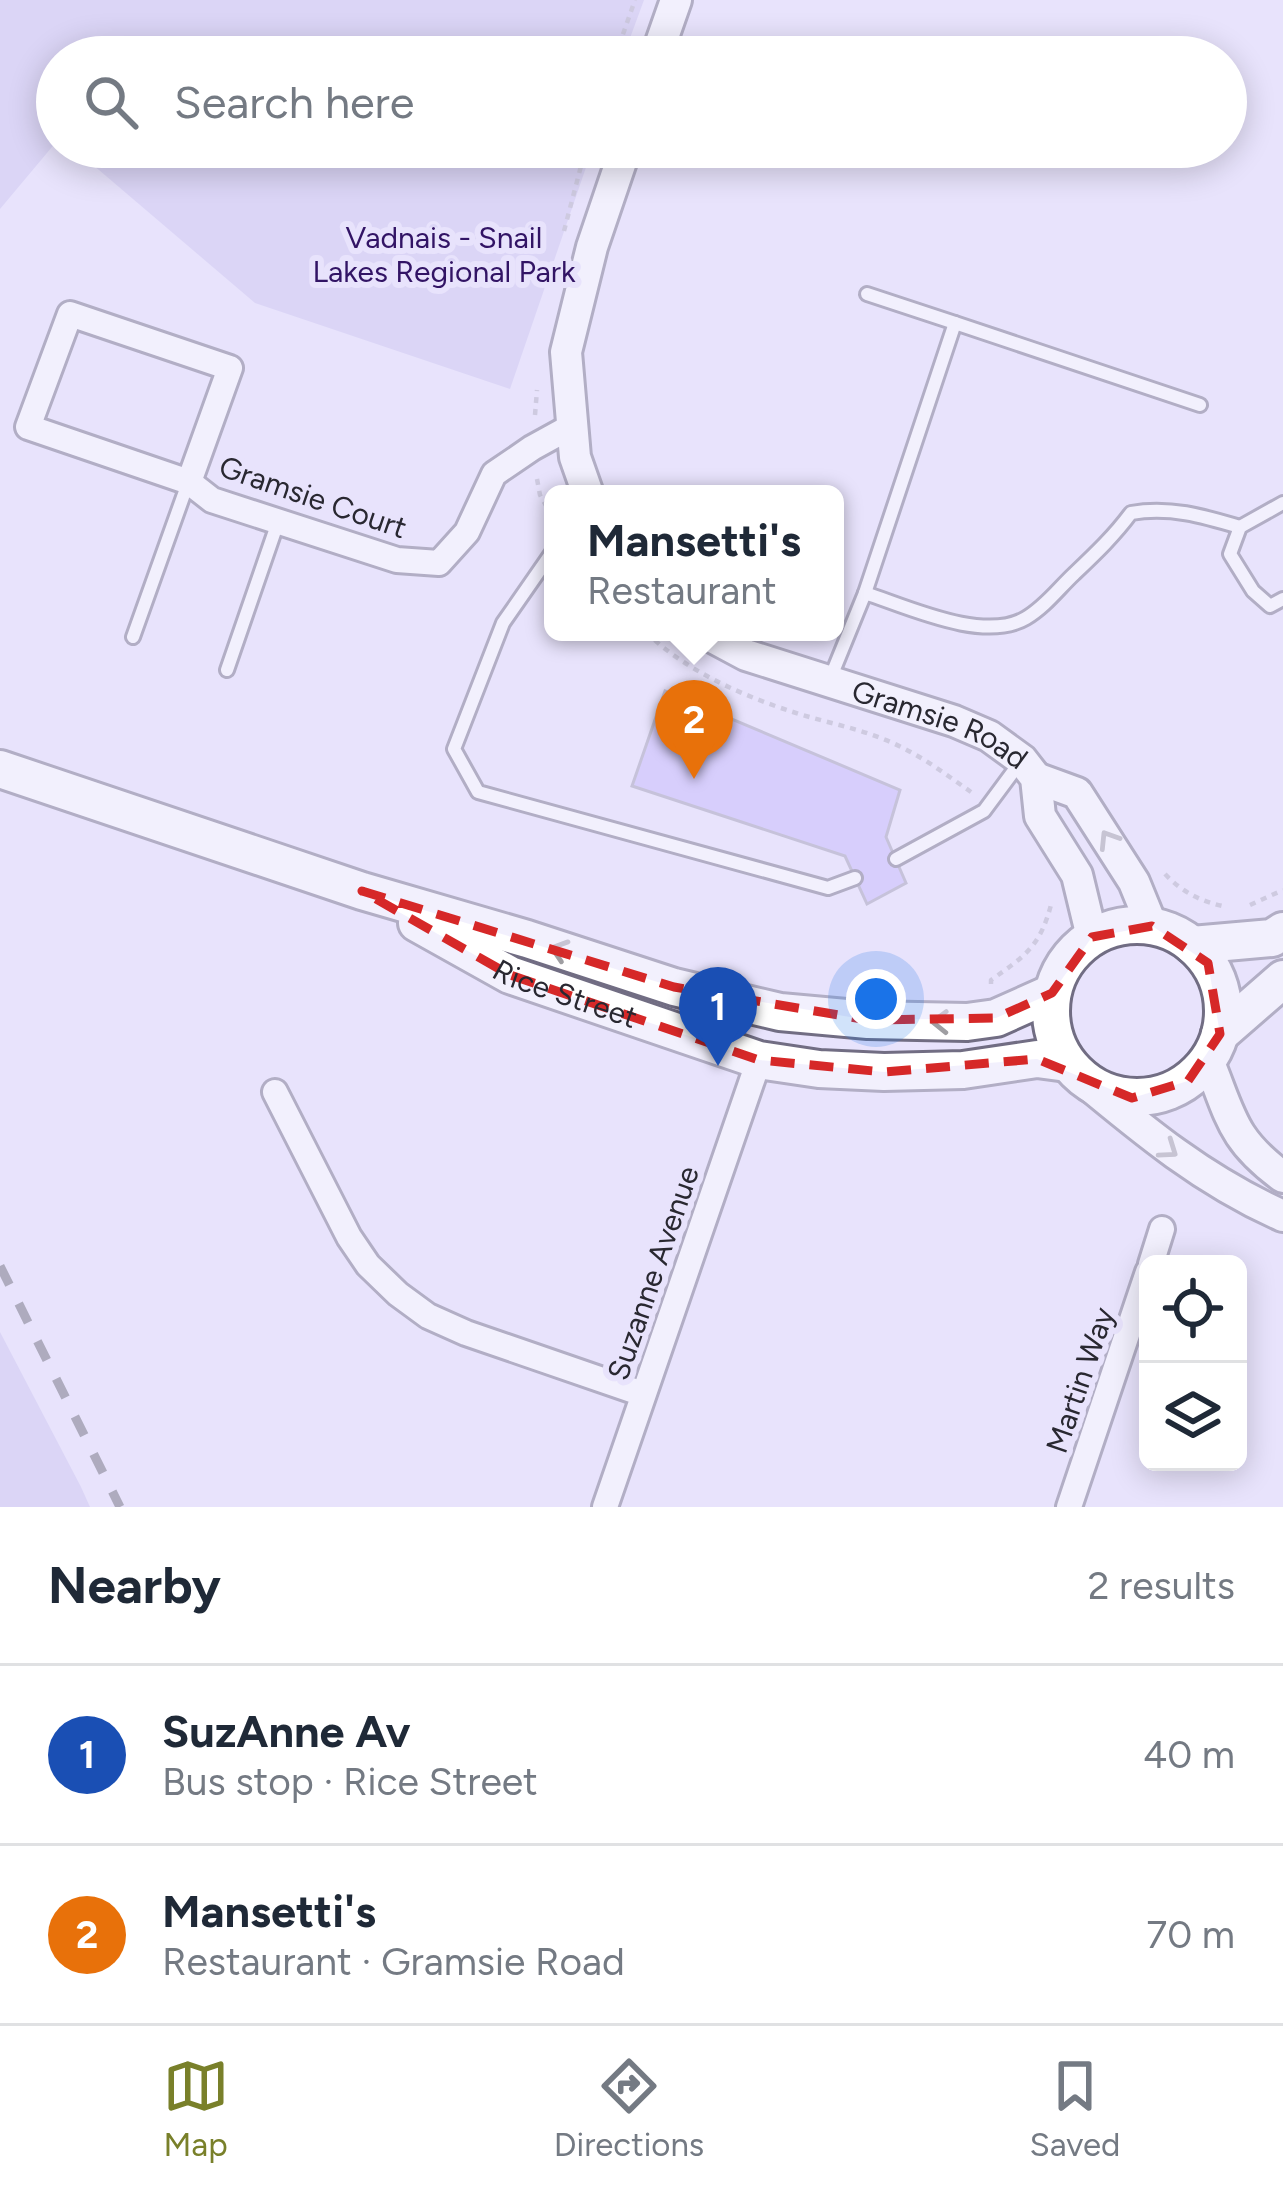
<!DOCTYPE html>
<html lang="en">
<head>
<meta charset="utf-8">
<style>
  :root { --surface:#fff; --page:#f2f2f3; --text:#1f2937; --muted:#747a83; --line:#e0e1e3; --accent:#79802a }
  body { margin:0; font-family:Figtree,sans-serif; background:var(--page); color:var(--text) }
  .controls { position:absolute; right:36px; bottom:36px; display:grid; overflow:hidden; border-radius:18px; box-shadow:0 6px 30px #0003 }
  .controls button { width:108px; height:108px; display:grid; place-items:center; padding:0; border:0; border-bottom:3px solid var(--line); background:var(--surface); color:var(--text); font:60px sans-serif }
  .you { position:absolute; left:876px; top:999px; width:42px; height:42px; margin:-30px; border:9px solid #fff; border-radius:50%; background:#1a73e8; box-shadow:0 0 0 18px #1a73e833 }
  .badge { display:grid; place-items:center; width:78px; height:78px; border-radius:50%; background:var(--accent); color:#fff; font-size:39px; font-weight:700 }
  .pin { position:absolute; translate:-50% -99px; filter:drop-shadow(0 3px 6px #0008) }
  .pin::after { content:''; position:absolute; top:63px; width:42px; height:36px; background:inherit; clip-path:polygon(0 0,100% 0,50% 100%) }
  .popup { position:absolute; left:544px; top:485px; width:300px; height:156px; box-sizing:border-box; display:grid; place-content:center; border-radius:18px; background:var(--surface); filter:drop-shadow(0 3px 9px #0005); font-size:39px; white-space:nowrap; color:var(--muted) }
  .popup b { font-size:45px; color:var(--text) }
  .popup::after { content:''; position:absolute; left:50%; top:100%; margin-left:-24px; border:24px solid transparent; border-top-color:var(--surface) }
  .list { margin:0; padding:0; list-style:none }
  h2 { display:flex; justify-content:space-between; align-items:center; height:156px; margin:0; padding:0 48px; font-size:51px }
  h2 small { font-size:39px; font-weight:400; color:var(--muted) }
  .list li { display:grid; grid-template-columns:78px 1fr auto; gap:36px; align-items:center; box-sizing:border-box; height:180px; padding:0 48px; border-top:3px solid var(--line) }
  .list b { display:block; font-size:45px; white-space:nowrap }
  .list p { margin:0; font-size:39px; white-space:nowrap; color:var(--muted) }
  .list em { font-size:39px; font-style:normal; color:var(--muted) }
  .icon { flex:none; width:66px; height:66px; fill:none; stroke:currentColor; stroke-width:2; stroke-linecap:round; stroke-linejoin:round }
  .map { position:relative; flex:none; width:1283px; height:1507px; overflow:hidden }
  .search { position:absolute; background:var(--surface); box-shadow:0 6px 30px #0003; left:36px; right:36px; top:36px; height:132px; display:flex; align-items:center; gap:30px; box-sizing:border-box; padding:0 42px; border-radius:66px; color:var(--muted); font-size:45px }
  .sheet { height:516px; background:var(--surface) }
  nav { display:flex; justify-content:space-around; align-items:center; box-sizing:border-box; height:168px; border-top:3px solid var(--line); background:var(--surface); font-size:33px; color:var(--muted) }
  nav a { display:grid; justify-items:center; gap:6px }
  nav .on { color:var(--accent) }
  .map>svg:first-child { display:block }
  .green { fill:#ccc3f0 }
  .building { fill:#c3b4fc; stroke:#9e9ab1; stroke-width:3 }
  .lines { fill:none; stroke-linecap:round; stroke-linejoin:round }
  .service-casing { stroke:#716d83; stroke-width:18 }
  .minor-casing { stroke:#716d83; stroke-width:30 }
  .tertiary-casing { stroke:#716d83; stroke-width:36 }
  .secondary-casing { stroke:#716d83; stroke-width:42 }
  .path { stroke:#afabbf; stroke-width:4.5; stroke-dasharray:6 6; stroke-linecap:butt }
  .service { stroke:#fff; stroke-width:12 }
  .minor { stroke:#fff; stroke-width:24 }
  .tertiary { stroke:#fff; stroke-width:30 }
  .secondary { stroke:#fff; stroke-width:36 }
  .rail { stroke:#686674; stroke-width:9; stroke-dasharray:21 21; stroke-linecap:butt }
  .oneway { stroke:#9f9ea2 }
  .marked { fill:none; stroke:#d62828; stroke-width:9; stroke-dasharray:24 15; stroke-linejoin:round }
  .labels { text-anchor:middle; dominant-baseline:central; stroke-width:12; stroke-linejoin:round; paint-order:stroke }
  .park-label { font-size:30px; fill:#321465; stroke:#e8e3fc }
  .street-label { font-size:30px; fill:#292831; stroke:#e8e3fc }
</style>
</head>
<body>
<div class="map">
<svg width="1283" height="1507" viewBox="0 0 1283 1507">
  <rect width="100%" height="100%" fill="#e8e3fc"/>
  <!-- green -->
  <g class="green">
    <path d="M0,0H644L623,57H57V141L0,209Z"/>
    <path d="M72,147H593L510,389L255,303Z"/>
    <path d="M0,1332L81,1487L90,1507H0Z"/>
  </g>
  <!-- building -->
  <path class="building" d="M665,691L900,790L886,837L906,883L867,904L845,856L632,786Z"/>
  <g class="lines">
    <!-- service casing -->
    <g class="service-casing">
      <g id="service">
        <path d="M867,294L955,323"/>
        <path d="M1283,503L1240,527L1230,554L1253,591L1270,606L1283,599"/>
        <path d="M553,551L503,623L454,749L478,792L828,888L855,878"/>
        <path d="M865,593L955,323L1200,405"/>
        <path d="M133,637L188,483"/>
        <path d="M227,670L278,522"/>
        <path d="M830,679L865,593C908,607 984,643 1026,618C1045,607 1059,588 1074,574C1095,554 1114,536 1131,513C1169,506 1203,516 1240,527"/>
        <path d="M896,859L984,811L1021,761"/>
      </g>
    </g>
    <!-- minor casing -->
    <g class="minor-casing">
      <g id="minor">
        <path d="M189,482L230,368L70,314L28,427L189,482L212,500L397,560L439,563L467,532L494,474L532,448L572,426"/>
        <path d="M275,1092L349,1237L368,1265L398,1294L428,1316L466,1333L643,1394"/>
        <path d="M1151,1264L1162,1229"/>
        <path d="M605,1507L759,1060"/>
        <path d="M1069,1507L1148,1272"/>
      </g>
    </g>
    <!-- tertiary casing -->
    <g class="tertiary-casing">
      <g id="tertiary">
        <path d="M656,57L676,0"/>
        <path d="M588,494L575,457L566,352L592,247L626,147"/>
        <path id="s1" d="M703,632L746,655L954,721L989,736L1022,760L1036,778L1040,816L1077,875L1092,937"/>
        <path d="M1036,778L1077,793L1134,882L1152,926"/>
        <path d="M1208,1060C1231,1116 1231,1139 1283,1177"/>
        <path d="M1078,1076C1144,1131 1204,1181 1283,1216"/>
      </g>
    </g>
    <!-- secondary casing -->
    <g class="secondary-casing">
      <g id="secondary">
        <path d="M0,769L362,891L527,939L674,987L780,1012L868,1020L967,1022L996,1018L1052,993"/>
        <path id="s2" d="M417,923L510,975L759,1060L819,1069L884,1072L963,1070L1037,1059L1067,1063"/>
        <circle cx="1137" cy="1011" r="86"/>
        <path d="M1192,945L1272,938L1283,931"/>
        <path d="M1220,1034L1283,979"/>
      </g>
    </g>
    <!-- path -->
    <g class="path">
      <path d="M615,57L635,0"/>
      <path d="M564,231L586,147"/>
      <path d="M535,415L537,390"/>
      <path d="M537,479L540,495L553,518"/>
      <path d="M646,632C684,670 743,696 793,712C823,722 854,727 883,739C915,751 944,773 971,792"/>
      <path d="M1165,874C1183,893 1202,902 1227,907"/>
      <path d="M1250,905L1283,890"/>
      <path d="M991,984V980C1027,955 1041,945 1052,901"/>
    </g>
    <!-- service -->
    <use href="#service" class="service"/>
    <!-- minor -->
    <use href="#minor" class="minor"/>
    <!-- tertiary -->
    <use href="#tertiary" class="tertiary"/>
    <!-- secondary -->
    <use href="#secondary" class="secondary"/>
    <!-- rail -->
    <path class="rail" d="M0,1266L120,1507"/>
  </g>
  <!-- one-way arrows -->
  <defs><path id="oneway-chevron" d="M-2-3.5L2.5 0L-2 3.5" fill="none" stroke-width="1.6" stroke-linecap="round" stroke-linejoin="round" transform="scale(3)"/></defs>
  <g class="oneway">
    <use href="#oneway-chevron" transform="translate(1108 839) rotate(-122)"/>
    <use href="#oneway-chevron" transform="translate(559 950) rotate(-162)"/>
    <use href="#oneway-chevron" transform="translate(940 1022) rotate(-179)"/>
    <use href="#oneway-chevron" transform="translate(1169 1150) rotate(35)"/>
  </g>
  <!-- marked area -->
  <path d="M0 0H1283V1507H0ZM362,891L674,987L868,1020L996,1018L1052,993L1092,937L1152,926L1208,963L1220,1034L1188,1081L1132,1098L1037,1059L884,1072L759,1060L510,975Z" fill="#e8e3fc" fill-opacity=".55" fill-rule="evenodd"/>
  <path class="marked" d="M362,891L674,987L868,1020L996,1018L1052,993L1092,937L1152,926L1208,963L1220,1034L1188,1081L1132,1098L1037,1059L884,1072L759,1060L510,975Z"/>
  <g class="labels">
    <!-- park labels -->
    <g class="park-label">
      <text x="444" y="237">Vadnais - Snail<tspan x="444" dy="34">Lakes Regional Park</tspan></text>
    </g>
    <!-- street labels -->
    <g class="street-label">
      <text transform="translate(313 497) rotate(19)">Gramsie Court</text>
      <text stroke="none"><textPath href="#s1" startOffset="255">Gramsie Road</textPath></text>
      <text stroke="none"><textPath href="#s2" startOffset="165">Rice Street</textPath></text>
      <text transform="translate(653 1273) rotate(-71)">Suzanne Avenue</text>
      <text transform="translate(1080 1380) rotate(-71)">Martin Way</text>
    </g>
  </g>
</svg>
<div class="controls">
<button><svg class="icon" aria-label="locate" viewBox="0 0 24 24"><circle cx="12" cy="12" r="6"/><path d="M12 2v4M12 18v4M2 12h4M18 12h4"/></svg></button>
<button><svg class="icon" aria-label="layers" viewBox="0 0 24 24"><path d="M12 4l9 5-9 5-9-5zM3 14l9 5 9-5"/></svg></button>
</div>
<div class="you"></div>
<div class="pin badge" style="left:718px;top:1066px;background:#1a4fb4">1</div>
<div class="pin badge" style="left:694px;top:779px;background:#e8710a">2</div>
<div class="popup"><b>Mansetti's</b>Restaurant</div>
<div class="search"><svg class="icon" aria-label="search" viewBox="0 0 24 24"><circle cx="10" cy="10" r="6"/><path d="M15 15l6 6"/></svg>Search here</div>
</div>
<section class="sheet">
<h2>Nearby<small>2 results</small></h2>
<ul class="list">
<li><span class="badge" style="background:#1a4fb4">1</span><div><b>SuzAnne Av</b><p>Bus stop · Rice Street</p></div><em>40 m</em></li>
<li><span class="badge" style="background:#e8710a">2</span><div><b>Mansetti's</b><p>Restaurant · Gramsie Road</p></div><em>70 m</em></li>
</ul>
</section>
<nav>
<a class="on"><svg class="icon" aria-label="map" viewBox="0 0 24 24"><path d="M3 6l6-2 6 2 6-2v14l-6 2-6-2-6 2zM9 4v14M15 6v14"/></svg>Map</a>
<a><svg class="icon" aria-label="directions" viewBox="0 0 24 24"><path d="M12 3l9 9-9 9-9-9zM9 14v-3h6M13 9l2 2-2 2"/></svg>Directions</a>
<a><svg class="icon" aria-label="saved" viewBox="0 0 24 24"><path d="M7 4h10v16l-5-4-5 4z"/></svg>Saved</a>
</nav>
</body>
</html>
